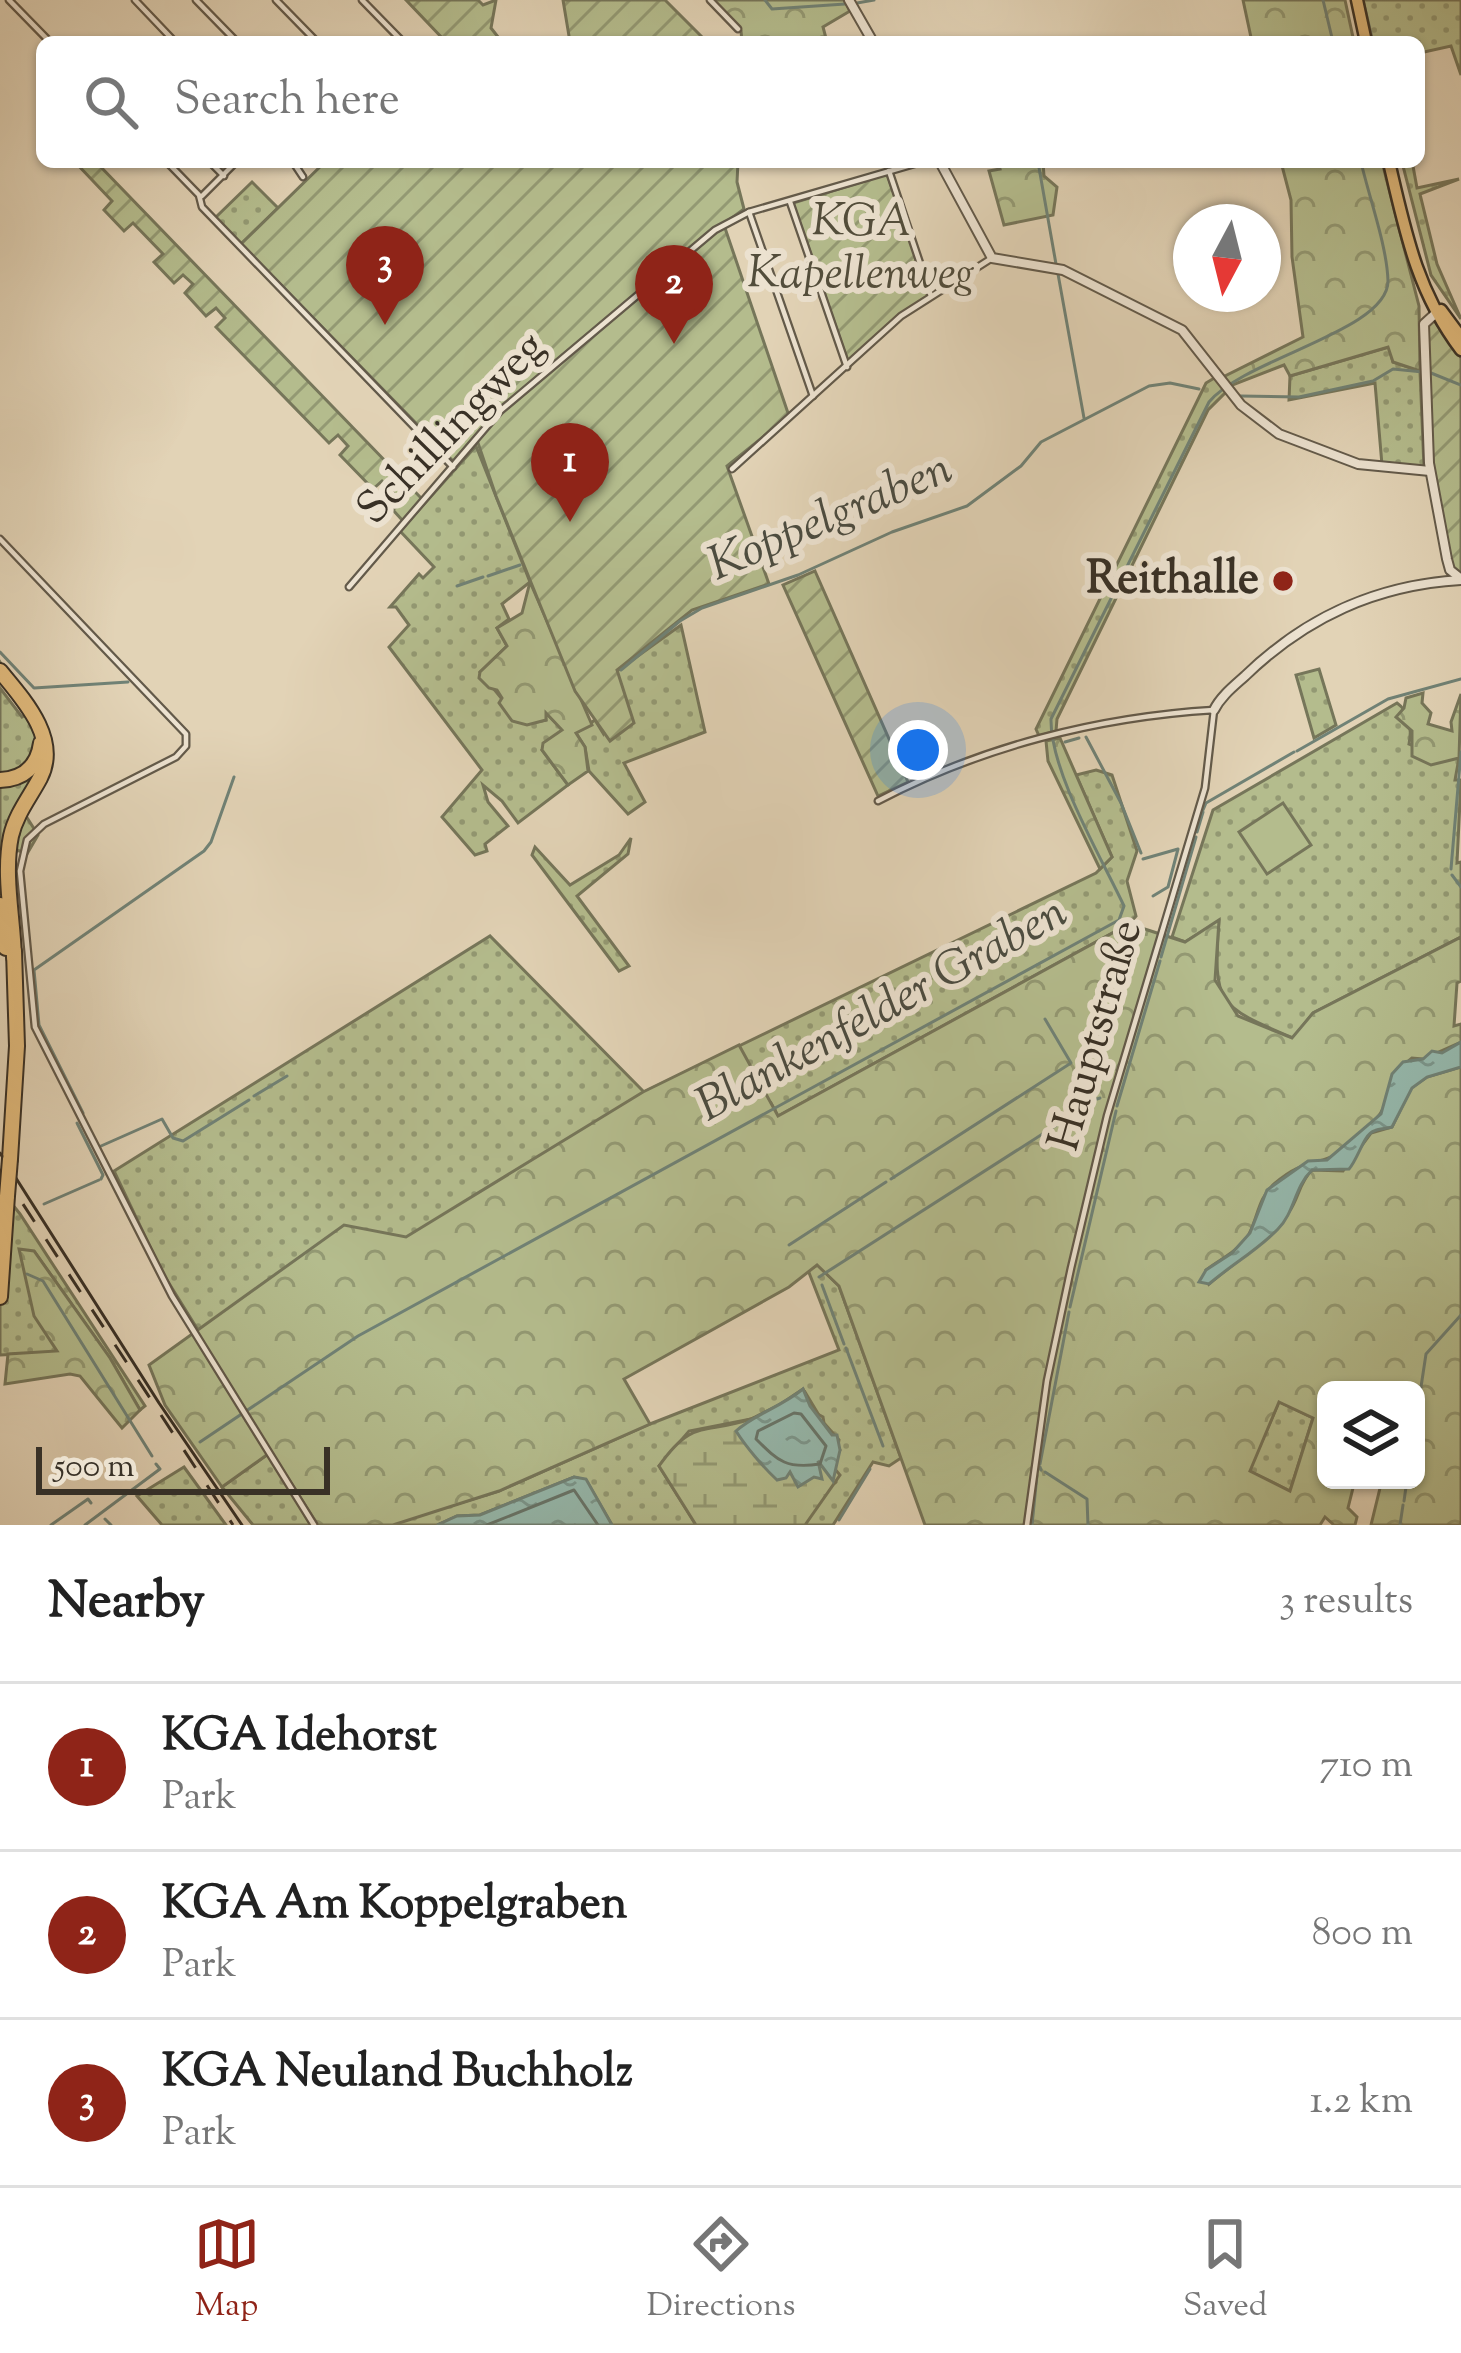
<!DOCTYPE html>
<html lang="en">
<head>
<meta charset="utf-8">
<style>
  :root { --surface:#fff; --page:#f2f2f2; --text:#222; --muted:#767676; --line:#e0e0e0; --accent:#8f2418 }
  body { margin:0; font-family:"Sorts Mill Goudy",serif; background:var(--page); color:var(--text) }
  .controls { position:absolute; right:36px; bottom:36px; display:grid; overflow:hidden; border-radius:18px; box-shadow:0 3px 9px #0004 }
  .controls button { width:108px; height:108px; display:grid; place-items:center; padding:0; border:0; border-bottom:3px solid var(--line); background:var(--surface); color:var(--text); font:60px sans-serif }
  .compass { position:absolute; left:1173px; top:204px; width:108px; height:108px; border-radius:50%; background:var(--surface); box-shadow:0 3px 9px #0004; rotate:187deg }
  .scale { position:absolute; left:36px; bottom:30px; width:294px; box-sizing:border-box; padding-left:12px; border:6px solid #393126; border-top:0; font-size:33px; line-height:42px; white-space:nowrap; color:#393126; -webkit-text-stroke:9px #ece2d0; paint-order:stroke }
  .you { position:absolute; left:918px; top:750px; width:42px; height:42px; margin:-30px; border:9px solid #fff; border-radius:50%; background:#1a73e8; box-shadow:0 0 0 18px #1a73e833 }
  .badge { display:grid; place-items:center; width:78px; height:78px; border-radius:50%; background:var(--accent); color:#fff; font-size:39px; font-weight:700 }
  .pin { position:absolute; translate:-50% -99px; filter:drop-shadow(0 3px 6px #0008) }
  .pin::after { content:''; position:absolute; top:63px; width:42px; height:36px; background:inherit; clip-path:polygon(0 0,100% 0,50% 100%) }
  .list { margin:0; padding:0; list-style:none }
  h2 { display:flex; justify-content:space-between; align-items:center; height:156px; margin:0; padding:0 48px; font-size:51px }
  h2 small { font-size:39px; font-weight:400; color:var(--muted) }
  .list li { display:grid; grid-template-columns:78px 1fr auto; gap:36px; align-items:center; box-sizing:border-box; height:168px; padding:0 48px; border-top:3px solid var(--line) }
  .list b { display:block; font-size:45px; white-space:nowrap }
  .list p { margin:0; font-size:39px; white-space:nowrap; color:var(--muted) }
  .list em { font-size:39px; font-style:normal; color:var(--muted) }
  .icon { flex:none; width:66px; height:66px; fill:none; stroke:currentColor; stroke-width:2; stroke-linecap:round; stroke-linejoin:round }
  .map { position:relative; flex:none; width:1461px; height:1525px; overflow:hidden }
  .search { position:absolute; background:var(--surface); box-shadow:0 3px 9px #0004; left:36px; right:36px; top:36px; height:132px; display:flex; align-items:center; gap:30px; box-sizing:border-box; padding:0 42px; border-radius:18px; color:var(--muted); font-size:45px }
  .sheet { height:660px; background:var(--surface) }
  nav { display:flex; justify-content:space-around; align-items:center; box-sizing:border-box; height:168px; border-top:3px solid var(--line); background:var(--surface); font-size:33px; color:var(--muted) }
  nav a { display:grid; justify-items:center; gap:6px }
  nav .on { color:var(--accent) }
  .map>svg:first-child { display:block }
  .grass { fill:url(#grass-dots); stroke:#76765a; stroke-width:3 }
  .forest { fill:url(#forest-crowns); stroke:#76765a; stroke-width:3; fill-rule:evenodd }
  .wetland { fill:url(#wetland-marsh); stroke:#76765a; stroke-width:3 }
  .garden { fill:url(#garden-furrows); stroke:#76765a; stroke-width:3 }
  .pitch { fill:#b4bc8d; stroke:#76765a; stroke-width:3 }
  .water { fill:url(#water-ripples); stroke:#708276; stroke-width:3 }
  .lines { fill:none; stroke-linecap:round; stroke-linejoin:round }
  .shore { stroke:#677469; stroke-width:3 }
  .stream { stroke:#708276; stroke-width:3 }
  .minor-casing { stroke:#635a4a; stroke-width:9 }
  .tertiary-casing { stroke:#635a4a; stroke-width:12 }
  .primary-casing { stroke:#393126; stroke-width:15 }
  .motorway-casing { stroke:#393126; stroke-width:18 }
  .minor { stroke:#ece2d0; stroke-width:4.5 }
  .tertiary { stroke:#ece2d0; stroke-width:8 }
  .primary { stroke:#e1ba7b; stroke-width:10 }
  .motorway { stroke:#e1ba7b; stroke-width:14 }
  .tram { stroke:#393126; stroke-width:3 }
  .rail { stroke:#393126; stroke-width:3; stroke-dasharray:21 21; stroke-linecap:butt }
  .motorway-bridge-casing { stroke:#393126; stroke-width:18; stroke-linecap:butt }
  .motorway-bridge { stroke:#e1ba7b; stroke-width:14 }
  .poi-dot { fill:#8f2418; stroke:#ece2d0; stroke-width:4.5 }
  .labels { text-anchor:middle; dominant-baseline:central; stroke-width:12; stroke-linejoin:round; paint-order:stroke }
  .park-label { font-size:45px; font-style:italic; fill:#524d3b; stroke:#ece2d0 }
  .street-label { font-size:45px; fill:#393126; stroke:#ece2d0 }
  .poi-label { font-size:45px; font-weight:bold; fill:#393126; stroke:#ece2d0; text-anchor:end }
  .water-label { font-size:48px; font-style:italic; fill:#4b4c41; stroke:#ece2d0 }
</style>
</head>
<body>
<div class="map">
<svg width="1461" height="1525" viewBox="0 0 1461 1525">
  <defs>
    <pattern id="grass-dots" width="8" height="8" patternUnits="userSpaceOnUse" patternTransform="scale(3)"><rect width="8" height="8" fill="#b4bc8d"/><path d="M2 2h.1M6 6h.1" fill="none" stroke="#939973" stroke-width="1.8" stroke-linecap="round"/></pattern>
    <pattern id="forest-crowns" width="20" height="18" patternUnits="userSpaceOnUse" patternTransform="scale(3)"><rect width="20" height="18" fill="#b4bc8d"/><path d="M2 6a3 3 0 1 1 6 0M12 15a3 3 0 1 1 6 0" fill="none" stroke="#939973"/></pattern>
    <pattern id="wetland-marsh" width="20" height="14" patternUnits="userSpaceOnUse" patternTransform="scale(3)"><rect width="20" height="14" fill="#b4bc8d"/><path d="M1 5h8M5 5V1M11 12h8M15 12V8" fill="none" stroke="#939973"/></pattern>
    <pattern id="garden-furrows" width="10" height="10" patternUnits="userSpaceOnUse" patternTransform="scale(3)"><rect width="10" height="10" fill="#b4bc8d"/><path d="M-1 1l2-2M0 10L10 0M9 11l2-2" fill="none" stroke="#939973"/></pattern>
    <pattern id="water-ripples" width="26" height="14" patternUnits="userSpaceOnUse" patternTransform="scale(3)"><rect width="26" height="14" fill="#95b8ac"/><path d="M2 4q2-2 4 0t4 0M15 11q2-2 4 0t4 0" fill="none" stroke="#7b968c"/></pattern>
  </defs>
  <rect width="100%" height="100%" fill="#e2d3b6"/>
  <filter id="stains"><feTurbulence type="fractalNoise" baseFrequency=".00167" numOctaves="4"/><feColorMatrix values="0 0 0 0 .2 0 0 0 0 .09 0 0 0 0 .02 0 0 0 .5 -.17"/></filter>
  <radialGradient id="worn" r=".72"><stop offset=".6" stop-color="#630" stop-opacity="0"/><stop offset="1" stop-color="#630" stop-opacity=".3"/></radialGradient>
  <!-- grass -->
  <g class="grass">
    <path d="M1361,0H1461V75L1451,46L1424,52L1419,72V42H1372Z"/>
    <path d="M1402,162H1418L1413,166L1417,188L1459,179L1420,194L1437,264L1461,319L1431,275Z"/>
    <path d="M252,182L278,208L241,244L215,218Z"/>
    <path d="M1389,347L1393,362L1420,371L1424,468L1382,465L1375,383L1289,400L1290,376Z"/>
    <path d="M1216,377L1226,392L1208,410L1057,719L1056,731L1039,736L1036,729L1206,383Z"/>
    <path d="M476,446L530,582L502,604L509,619L497,628L507,646L480,672L519,720L527,724L546,720L545,712L563,730L542,750L568,785L518,823L502,801L483,785L488,802L508,826L485,844L487,851L475,855L442,817L482,770L389,647L409,625L396,607H390L419,574L423,578L434,567L400,531Z"/>
    <path d="M681,625L705,732L624,763L645,802L628,814L589,771L585,747L576,733L595,720L603,733L617,671Z"/>
    <path d="M0,662L48,732L26,816L38,835L27,854L17,850L5,880L0,859V688L22,717L25,715L0,680Z"/>
    <path d="M1319,669L1336,725L1314,738L1296,675Z"/>
    <path d="M1397,703C1410,712 1412,730 1409,744L1448,759L1459,758L1455,780H1461L1457,863L1461,862V937L1313,1013L1293,1038C1217,1006 1213,1004 1219,921L1185,942L1172,937L1213,810Z"/>
    <path d="M1096,770L1112,775L1137,851L1127,881L1136,916L1129,924L778,1116L771,1103L239,1396L162,1272L114,1171L490,936L644,1092L1096,873L1112,857L1076,775Z"/>
    <path d="M631,838L628,854L577,896L629,966L619,971L532,855L535,847L570,885L619,855Z"/>
    <path d="M0,1189L20,1214L145,1406L140,1410L110,1358L34,1251L58,1352L0,1355Z"/>
    <path d="M818,1265L839,1286L901,1458L889,1466L873,1462L833,1525H805L826,1489L836,1482L835,1461L840,1450L805,1392L751,1419L689,1431L659,1466L696,1525H612L586,1480L574,1477L480,1515L457,1516L437,1525H388L499,1491L650,1424L839,1350L808,1270Z"/>
    <path d="M1279,1402L1313,1418L1290,1491L1249,1471Z"/>
    <path d="M268,1454L311,1525H253L222,1487Z"/>
    <path d="M184,1467L226,1525H162L137,1496Z"/>
  </g>
  <!-- forest -->
  <g class="forest">
    <path d="M713,0H844L850,11L823,27L827,42H742L741,31Z"/>
    <path d="M1243,0H1345L1354,42H1252Z"/>
    <path d="M998,162H1043L1044,176L1057,187L1053,215L1004,225L989,171L1000,169Z"/>
    <path d="M1281,162H1382L1419,306L1420,371L1393,362L1388,347L1290,376L1284,365L1230,386L1223,377L1303,337L1292,257L1291,200Z"/>
    <path d="M530,582L592,725L576,733L585,747L588,771L568,785L542,750L543,743L562,730L546,713V720L527,725L512,721L499,703L502,698L497,690L489,688L479,678L480,672L507,646L497,628L522,613Z"/>
    <path d="M1423,693L1422,703L1431,713L1428,724L1452,731L1451,722L1461,694L1459,758L1431,765L1412,756V731L1396,717L1404,708L1406,698Z"/>
    <path d="M1060,738L1112,857L1100,869L1048,761L1046,741Z"/>
    <path d="M1219,920L1215,980L1238,1016L1292,1038L1313,1013L1461,937V981L1457,983L1454,1026L1461,1024V1042L1423,1059L1412,1058C1379,1084 1396,1098 1375,1120C1363,1134 1341,1155 1323,1160C1301,1166 1293,1168 1274,1184C1258,1198 1258,1217 1249,1234C1240,1250 1221,1259 1206,1270L1209,1284C1233,1264 1271,1238 1289,1212C1299,1198 1299,1183 1312,1170L1343,1171L1371,1133L1392,1127L1411,1088L1427,1077L1461,1067V1525H1371L1382,1480H1416V1390H1326V1432L1319,1441L1326,1444V1480H1355L1348,1508L1357,1517L1355,1525H1334L1325,1517L1320,1525H925L839,1286L817,1265L789,1287L624,1379L650,1424L499,1491L393,1525H318L271,1452L222,1487L165,1405L149,1365L344,1225L406,1237L643,1092L739,1045L778,1116L1129,924L1185,942ZM1279,1402L1313,1418L1290,1491L1250,1471Z"/>
    <path d="M19,1249L34,1251L110,1358L140,1410L122,1428L80,1376L70,1374L5,1384L8,1354L57,1351L34,1316Z"/>
  </g>
  <!-- wetland -->
  <path class="wetland" d="M803,1389L814,1412L823,1417L824,1423L839,1440L834,1468L840,1475L805,1525H696L659,1466C693,1418 702,1435 751,1419C770,1413 786,1400 803,1389Z"/>
  <!-- garden -->
  <g class="garden">
    <path d="M406,0H478L483,5L496,0L491,28L502,42H446Z"/>
    <path d="M563,0H665L707,42H570Z"/>
    <path d="M75,162H96L422,499L403,521L393,510L401,501L382,481L373,489L340,455L348,446L338,435L329,443L216,327L225,318L216,308L206,316L185,293L193,284L183,275L174,283L154,262L163,254L133,223L124,231L104,210L112,201Z"/>
    <path d="M325,162H738L737,182L744,209L718,228H725L789,416L727,466L769,584L692,610L617,670L634,723L610,741L575,691L496,496L477,440L454,462L241,244Z"/>
    <path d="M887,174L930,296L896,318L848,362L793,203Z"/>
    <path d="M1433,319L1461,358V572L1457,573L1449,563L1433,470L1426,325Z"/>
    <path d="M815,571L908,782L878,796L783,585Z"/>
  </g>
  <!-- pitch -->
  <path class="pitch" d="M1283,803L1311,845L1267,874L1239,832Z"/>
  <!-- water -->
  <g class="water">
    <path d="M1461,1042V1067L1427,1077L1412,1088L1392,1127C1386,1129 1380,1128 1374,1131C1364,1134 1358,1159 1349,1169L1312,1170C1294,1187 1295,1212 1278,1229C1258,1250 1231,1265 1209,1284L1199,1282L1206,1270L1232,1253L1250,1233L1267,1190L1308,1161L1327,1160L1381,1114L1392,1074L1403,1062L1423,1059L1432,1051L1442,1053Z"/>
    <path d="M803,1389L810,1406L832,1435H837L840,1450L833,1481L818,1461L822,1479L814,1477L798,1487L790,1472L786,1478L777,1480C764,1468 746,1447 736,1431C753,1415 781,1407 803,1389Z"/>
    <path d="M574,1477L586,1479L612,1525H437L457,1516L480,1515Z"/>
  </g>
  <g class="lines">
    <!-- shore -->
    <g class="shore">
      <path d="M794,1413L801,1414L826,1446L820,1464C787,1469 779,1462 756,1439L758,1431Z"/>
      <path d="M487,1525L574,1490L598,1525"/>
    </g>
    <!-- stream -->
    <g class="stream">
      <path d="M765,0L772,9L845,4"/>
      <path d="M1323,0L1333,42"/>
      <path d="M1363,0L1373,42"/>
      <path d="M857,3L874,0"/>
      <path d="M1038,162L1056,264"/>
      <path d="M1058,274L1084,418"/>
      <path d="M1431,373L1461,385"/>
      <path d="M1240,396L1299,397L1373,381L1393,369L1423,372"/>
      <path d="M488,576L520,565"/>
      <path d="M457,586L483,577"/>
      <path d="M0,652L34,688L128,682"/>
      <path d="M621,670L680,621L702,608L798,575L892,532L967,506L1021,466L1041,442L1149,386L1170,383L1199,389"/>
      <path d="M1086,737L1121,803L1141,853"/>
      <path d="M1065,742L1079,738"/>
      <path d="M1297,751L1388,699L1461,679"/>
      <path d="M1203,810L1206,803L1294,752"/>
      <path d="M1197,832L1203,812"/>
      <path d="M1143,859L1178,849L1168,887L1153,896"/>
      <path d="M1451,869L1461,752"/>
      <path d="M1452,875L1461,887"/>
      <path d="M1161,957L1196,837"/>
      <path d="M254,1096L287,1076"/>
      <path d="M1097,1099L1100,1098"/>
      <path d="M1117,1106L1160,961"/>
      <path d="M83,1113L39,1025L34,970L204,851L211,842L234,777"/>
      <path d="M77,1123L103,1175L101,1179"/>
      <path d="M101,1146L162,1119L173,1138L183,1141L249,1100"/>
      <path d="M891,1179L1071,1063L1045,1019"/>
      <path d="M44,1204L99,1180"/>
      <path d="M789,1245L886,1182"/>
      <path d="M27,1274L43,1281L152,1456"/>
      <path d="M819,1277L1094,1101"/>
      <path d="M822,1285L844,1344"/>
      <path d="M1070,1307L1116,1111"/>
      <path d="M846,1348L883,1446"/>
      <path d="M1416,1420L1426,1354L1461,1315"/>
      <path d="M200,1442L358,1336L1119,920L1124,906C1101,857 1050,771 1051,719L1209,402C1245,358 1388,331 1388,281C1387,246 1369,197 1361,162"/>
      <path d="M1040,1464L1069,1312"/>
      <path d="M1040,1467L1041,1470"/>
      <path d="M1045,1472L1087,1499L1088,1525"/>
      <path d="M1404,1501L1407,1480"/>
      <path d="M105,1519L111,1525"/>
      <path d="M839,1520L870,1469"/>
      <path d="M51,1525L88,1499L91,1503"/>
      <path d="M85,1525L160,1469L156,1464"/>
      <path d="M1032,1525L1037,1475"/>
      <path d="M1400,1525L1403,1505"/>
    </g>
    <!-- minor casing -->
    <g class="minor-casing">
      <g id="minor">
        <path d="M9,0L50,42"/>
        <path d="M135,0L175,42"/>
        <path d="M196,0L237,42"/>
        <path d="M276,0L317,42"/>
        <path d="M362,0L403,42"/>
        <path d="M710,0L738,29"/>
        <path d="M167,162L199,195L202,207L453,467"/>
        <path d="M210,162L224,176"/>
        <path d="M293,162L303,177"/>
        <path d="M889,171L931,296"/>
        <path d="M202,196L236,162"/>
        <path d="M790,202L847,367"/>
        <path d="M749,212L813,396"/>
        <path d="M732,469L901,316L992,258"/>
        <path d="M0,539L186,734V746L176,757L44,824L27,840L20,871L35,1027L172,1296L314,1525"/>
        <path d="M349,587L500,411L715,230L749,212L921,162"/>
        <path d="M878,801C981,747 1097,717 1214,710L1205,788L1107,1116L1071,1268L1047,1381L1027,1525"/>
      </g>
    </g>
    <!-- tertiary casing -->
    <g class="tertiary-casing">
      <g id="tertiary">
        <path d="M849,0L873,42"/>
        <path d="M940,162L992,258L1063,270L1182,330L1241,405L1279,434L1358,464L1430,471"/>
        <path d="M1435,314L1424,324L1429,463L1447,559L1450,570L1460,578"/>
        <path d="M1214,710C1221,696 1234,686 1245,676C1306,617 1376,585 1461,580"/>
      </g>
    </g>
    <!-- primary casing -->
    <g class="primary-casing">
      <g id="primary">
        <path d="M1357,0L1366,42"/>
        <path d="M1389,162C1405,231 1417,292 1461,350"/>
        <path d="M1441,310L1461,337"/>
      </g>
    </g>
    <!-- motorway casing -->
    <g class="motorway-casing">
      <g id="motorway">
        <path d="M0,671C24,700 60,739 40,778C30,797 16,814 11,836C3,875 13,918 14,957"/>
        <path d="M0,780C24,779 38,766 41,743"/>
        <path d="M0,905L6,948"/>
        <path d="M10,1159L17,1046L14,951"/>
        <path d="M0,1297L7,1196"/>
      </g>
    </g>
    <!-- minor -->
    <use href="#minor" class="minor"/>
    <!-- tertiary -->
    <use href="#tertiary" class="tertiary"/>
    <!-- primary -->
    <use href="#primary" class="primary"/>
    <!-- motorway -->
    <use href="#motorway" class="motorway"/>
    <!-- tram -->
    <path class="tram" d="M0,1153L159,1403L242,1525"/>
    <!-- rail -->
    <path class="rail" d="M0,1169L233,1525"/>
    <!-- motorway-bridge casing -->
    <g class="motorway-bridge-casing">
      <path id="motorway-bridge" d="M7,1196L10,1159"/>
    </g>
    <!-- motorway-bridge -->
    <use href="#motorway-bridge" class="motorway-bridge"/>
  </g>
  <!-- markers -->
  <circle class="poi-dot" cx="1283" cy="581" r="12"/>
  <g class="labels">
    <!-- park labels -->
    <g class="park-label">
      <text x="861" y="224">KGA<tspan x="861" dy="52">Kapellenweg</tspan></text>
    </g>
    <!-- street labels -->
    <g class="street-label">
      <text transform="translate(453 430) rotate(-46)">Schillingweg</text>
      <text transform="translate(1098 1036) rotate(-74)">Hauptstraße</text>
    </g>
    <!-- poi labels -->
    <g class="poi-label">
      <text x="1259" y="581">Reithalle</text>
    </g>
    <!-- water labels -->
    <g class="water-label">
      <text transform="translate(831 519) rotate(-23)">Koppelgraben</text>
      <text transform="translate(883 1011) rotate(-29)">Blankenfelder Graben</text>
    </g>
  </g>
  <rect width="100%" height="100%" filter="url(#stains)"/>
  <rect width="100%" height="100%" fill="url(#worn)"/>
</svg>
<div class="controls">
<button><svg class="icon" aria-label="layers" viewBox="0 0 24 24"><path d="M12 4l9 5-9 5-9-5zM3 14l9 5 9-5"/></svg></button>
</div>
<svg class="compass" viewBox="-18 -18 36 36"><path d="M0-13l5 13h-10z" fill="#e53935"/><path d="M0 13l5-13h-10z" fill="#767676"/></svg>
<div class="scale">500 m</div>
<div class="you"></div>
<div class="pin badge" style="left:570px;top:522px">1</div>
<div class="pin badge" style="left:674px;top:344px">2</div>
<div class="pin badge" style="left:385px;top:325px">3</div>
<div class="search"><svg class="icon" aria-label="search" viewBox="0 0 24 24"><circle cx="10" cy="10" r="6"/><path d="M15 15l6 6"/></svg>Search here</div>
</div>
<section class="sheet">
<h2>Nearby<small>3 results</small></h2>
<ul class="list">
<li><span class="badge">1</span><div><b>KGA Idehorst</b><p>Park</p></div><em>710 m</em></li>
<li><span class="badge">2</span><div><b>KGA Am Koppelgraben</b><p>Park</p></div><em>800 m</em></li>
<li><span class="badge">3</span><div><b>KGA Neuland Buchholz</b><p>Park</p></div><em>1.2 km</em></li>
</ul>
</section>
<nav>
<a class="on"><svg class="icon" aria-label="map" viewBox="0 0 24 24"><path d="M3 6l6-2 6 2 6-2v14l-6 2-6-2-6 2zM9 4v14M15 6v14"/></svg>Map</a>
<a><svg class="icon" aria-label="directions" viewBox="0 0 24 24"><path d="M12 3l9 9-9 9-9-9zM9 14v-3h6M13 9l2 2-2 2"/></svg>Directions</a>
<a><svg class="icon" aria-label="saved" viewBox="0 0 24 24"><path d="M7 4h10v16l-5-4-5 4z"/></svg>Saved</a>
</nav>
</body>
</html>
